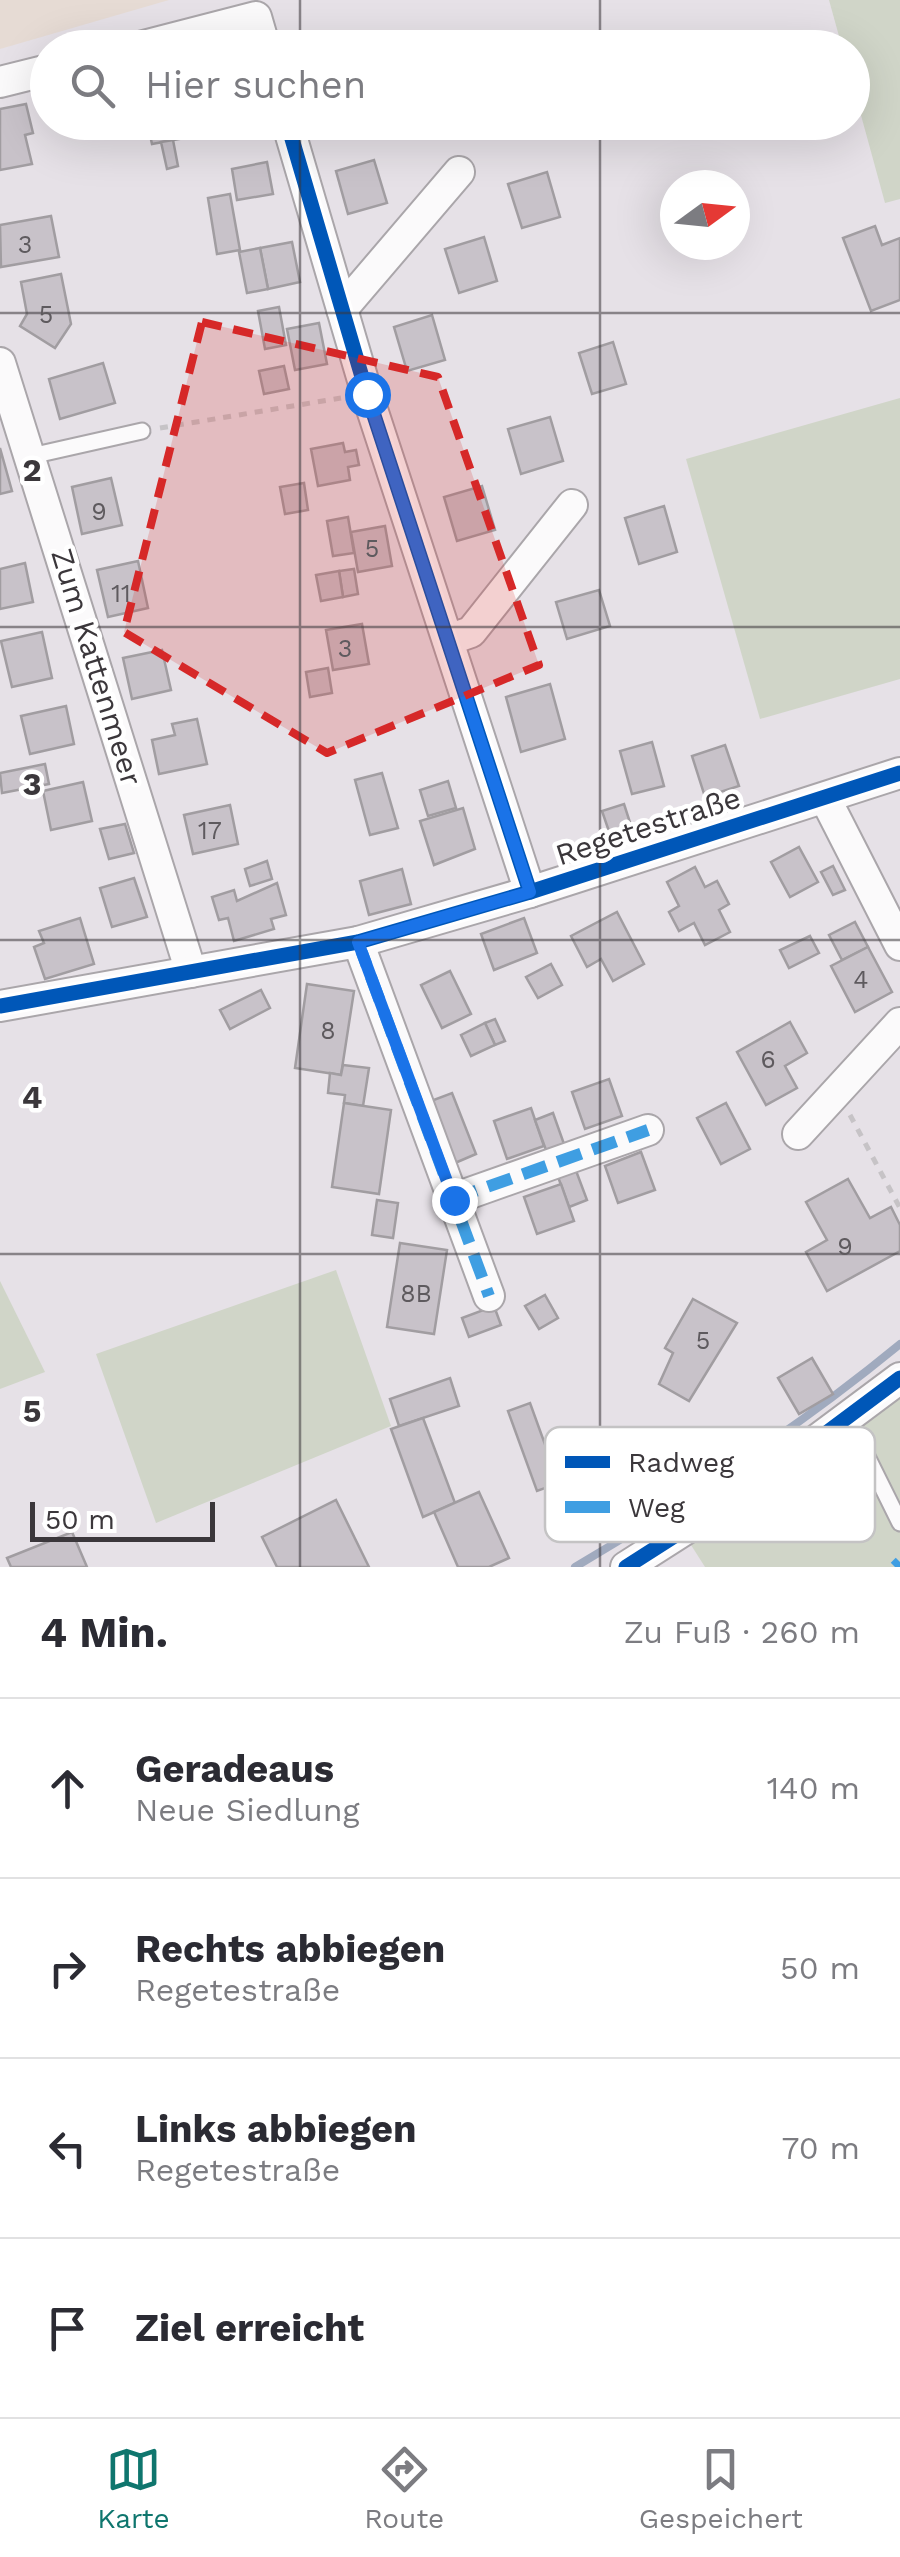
<!DOCTYPE html>
<html lang="de">
<head>
<meta charset="utf-8">
<style>
  :root { --surface:#fff; --page:#f2f2f3; --text:#2b2b33; --muted:#7c7c81; --line:#e1e1e2; --accent:#0f766e }
  body { margin:0; font-family:"Work Sans",sans-serif; background:var(--page); color:var(--text) }
  .compass { position:absolute; left:660px; top:170px; width:90px; height:90px; border-radius:50%; background:var(--surface); box-shadow:0 10px 40px #0002; rotate:75deg }
  .scale { position:absolute; left:30px; bottom:25px; width:185px; box-sizing:border-box; padding-left:10px; border:5px solid #3b373b; border-top:0; font-size:28px; line-height:35px; white-space:nowrap; color:#3b373b; -webkit-text-stroke:8px #fff; paint-order:stroke }
  .stop { position:absolute; width:30px; height:30px; margin:-22px; border:8px solid #1a73e8; border-radius:50%; background:#fff }
  .stop.end { background:#1a73e8; border-color:#fff; box-shadow:0 2px 10px #0008 }
  .list { margin:0; padding:0; list-style:none }
  h2 { display:flex; justify-content:space-between; align-items:center; height:130px; margin:0; padding:0 40px; font-size:42px }
  h2 small { font-size:32px; font-weight:400; color:var(--muted) }
  .list li { display:grid; grid-template-columns:65px 1fr auto; gap:30px; align-items:center; box-sizing:border-box; height:180px; padding:0 40px; border-top:2px solid var(--line) }
  .list b { display:block; font-size:38px; white-space:nowrap }
  .list p { margin:0; font-size:32px; white-space:nowrap; color:var(--muted) }
  .list em { font-size:32px; font-style:normal; color:var(--muted) }
  .icon { flex:none; width:55px; height:55px; fill:none; stroke:currentColor; stroke-width:2; stroke-linecap:round; stroke-linejoin:round }
  .map { position:relative; flex:none; width:900px; height:1567px; overflow:hidden }
  .search { position:absolute; background:var(--surface); box-shadow:0 10px 40px #0002; left:30px; right:30px; top:30px; height:110px; display:flex; align-items:center; gap:25px; box-sizing:border-box; padding:0 35px; border-radius:55px; color:var(--muted); font-size:38px }
  .sheet { height:850px; background:var(--surface) }
  nav { display:flex; justify-content:space-around; align-items:center; box-sizing:border-box; height:140px; border-top:2px solid var(--line); background:var(--surface); font-size:28px; color:var(--muted) }
  nav a { display:grid; justify-items:center; gap:5px }
  nav .on { color:var(--accent) }
  .map>svg:first-child { display:block }
  .industrial { fill:#e6dbd4 }
  .green { fill:#d0d5c8 }
  .lines { fill:none; stroke-linecap:round; stroke-linejoin:round }
  .stream { stroke:#a0aabe; stroke-width:8 }
  .building { fill:#c8c2c9; stroke:#a19da1; stroke-width:2.5 }
  .lane-casing { stroke:#aaa6aa; stroke-width:19 }
  .street-casing { stroke:#aaa6aa; stroke-width:34 }
  .path { stroke:#c6c3c6; stroke-width:5; stroke-dasharray:8 8; stroke-linecap:butt }
  .lane { stroke:#fbfafb; stroke-width:15 }
  .street { stroke:#fbfafb; stroke-width:30 }
  .quiet { stroke:#3f9ee2; stroke-width:12; stroke-dasharray:25 12; stroke-linecap:butt }
  .cycleway-casing { stroke:#fff; stroke-width:21 }
  .cycleway { stroke:#0057b8; stroke-width:15 }
  .route { stroke:#1a73e8; stroke-width:12 }
  .marked { fill:#d62828; fill-opacity:0.2; stroke:#d62828; stroke-width:8; stroke-dasharray:20 12; stroke-linejoin:round }
  .grid { fill:none; stroke:#3b373b; stroke-width:2.5; stroke-opacity:0.55 }
  .labels { text-anchor:middle; dominant-baseline:central; stroke-width:9; stroke-linejoin:round; paint-order:stroke }
  .number-label { font-size:25px; fill:#5e5a5e }
  .street-label { font-size:30px; fill:#3b373b; stroke:#fff }
  .key { fill:#fff; stroke:#c4c3c4; stroke-width:2.5 }
  .key-label { font-size:28px; fill:#3b373b }
  .grid-label { font-size:32px; text-anchor:middle; font-weight:bold; fill:#3b373b; stroke:#fff; stroke-width:9; stroke-linejoin:round; paint-order:stroke }
</style>
</head>
<body>
<div class="map">
<svg width="900" height="1567" viewBox="0 0 900 1567">
  <rect width="100%" height="100%" fill="#e6e1e7"/>
  <!-- industrial -->
  <path class="industrial" d="M0,0H169L0,49Z"/>
  <!-- green -->
  <g class="green">
    <path d="M829,0H900V199L885,203L853,86L852,48L842,47Z"/>
    <path d="M900,398V679L760,719L686,459Z"/>
    <path d="M336,1270L391,1426L156,1523L96,1354Z"/>
    <path d="M0,1281L45,1372L0,1389Z"/>
    <path d="M900,1393V1567H705L691,1545Z"/>
  </g>
  <g class="lines">
    <!-- stream -->
    <path class="stream" d="M575,1567C688,1500 798,1428 900,1344"/>
  </g>
  <!-- building -->
  <g class="building">
    <path d="M26,104L33,133L25,135L32,164L0,170V109Z"/>
    <path d="M147,122H175L179,139L152,144Z"/>
    <path d="M173,140L178,166L167,169L161,142Z"/>
    <path d="M374,160L387,203L348,214L336,171Z"/>
    <path d="M267,162L273,194L237,200L232,169Z"/>
    <path d="M547,172L560,217L522,228L508,184Z"/>
    <path d="M230,194L240,250L217,254L208,198Z"/>
    <path d="M51,216L59,257L1,267L0,225Z"/>
    <path d="M875,226L882,245L900,238V300L871,311L843,238Z"/>
    <path d="M484,237L497,281L459,293L445,249Z"/>
    <path d="M292,242L300,282L268,289L260,248Z"/>
    <path d="M260,248L268,289L247,293L239,252Z"/>
    <path d="M61,274L71,324L55,348L20,326L27,314L21,282Z"/>
    <path d="M279,307L286,345L265,349L258,311Z"/>
    <path d="M432,315L445,360L407,371L394,327Z"/>
    <path d="M319,323L327,364L295,370L287,329Z"/>
    <path d="M613,342L626,384L592,394L579,353Z"/>
    <path d="M103,363L115,403L60,419L49,379Z"/>
    <path d="M284,366L289,389L264,394L259,371Z"/>
    <path d="M550,417L563,461L521,474L508,429Z"/>
    <path d="M343,443L345,452L356,450L359,465L348,467L350,480L318,486L311,449Z"/>
    <path d="M0,448L12,491L0,494Z"/>
    <path d="M111,478L122,525L82,534L72,487Z"/>
    <path d="M304,483L308,510L285,514L280,487Z"/>
    <path d="M482,486L495,530L457,541L444,497Z"/>
    <path d="M664,506L677,552L639,564L625,518Z"/>
    <path d="M348,517L354,553L333,556L327,521Z"/>
    <path d="M385,526L392,566L358,572L351,532Z"/>
    <path d="M138,561L148,608L108,617L97,570Z"/>
    <path d="M25,563L33,602L0,609V569Z"/>
    <path d="M354,569L358,594L343,597L339,571Z"/>
    <path d="M339,571L343,597L321,601L316,575Z"/>
    <path d="M599,590L610,626L567,639L556,602Z"/>
    <path d="M362,624L369,664L333,670L326,630Z"/>
    <path d="M42,632L52,678L12,687L1,641Z"/>
    <path d="M162,650L171,690L132,699L123,658Z"/>
    <path d="M328,668L332,693L310,697L306,672Z"/>
    <path d="M550,684L565,739L521,752L506,697Z"/>
    <path d="M66,706L74,744L30,754L21,716Z"/>
    <path d="M197,719L207,764L159,774L152,740L175,735L172,724Z"/>
    <path d="M652,742L664,786L632,794L620,751Z"/>
    <path d="M725,745L739,786L705,797L692,756Z"/>
    <path d="M45,764L49,784L2,793L0,773Z"/>
    <path d="M382,773L398,828L370,835L355,780Z"/>
    <path d="M448,781L456,808L428,816L420,790Z"/>
    <path d="M83,782L92,821L51,830L43,791Z"/>
    <path d="M624,804L635,838L614,846L602,811Z"/>
    <path d="M230,805L238,844L193,854L184,815Z"/>
    <path d="M463,808L475,849L434,865L420,821Z"/>
    <path d="M125,824L134,853L109,859L100,829Z"/>
    <path d="M799,847L818,882L790,897L771,862Z"/>
    <path d="M267,861L272,879L250,886L245,869Z"/>
    <path d="M833,866L845,890L833,895L821,872Z"/>
    <path d="M695,867L705,887L717,881L729,904L719,910L730,932L705,945L694,923L679,931L669,912L679,906L667,882Z"/>
    <path d="M402,869L411,904L369,915L360,881Z"/>
    <path d="M134,878L147,917L112,927L100,888Z"/>
    <path d="M277,883L286,915L271,919L274,929L234,941L228,918L219,920L212,897L234,890L237,901Z"/>
    <path d="M617,912L644,964L613,981L601,959L587,967L571,936Z"/>
    <path d="M80,918L94,964L45,979L34,947L44,943L39,931Z"/>
    <path d="M524,918L537,953L494,970L481,934Z"/>
    <path d="M855,922L868,947L842,960L829,935Z"/>
    <path d="M810,936L819,953L789,968L780,950Z"/>
    <path d="M868,947L892,992L855,1012L831,966Z"/>
    <path d="M551,964L562,985L538,998L526,977Z"/>
    <path d="M450,971L471,1014L442,1028L421,985Z"/>
    <path d="M307,984L354,991L341,1075L295,1068Z"/>
    <path d="M261,990L270,1008L230,1029L220,1010Z"/>
    <path d="M495,1019L505,1041L495,1045L485,1023Z"/>
    <path d="M790,1022L807,1053L785,1066L797,1088L766,1105L737,1052Z"/>
    <path d="M485,1023L495,1045L471,1056L461,1035Z"/>
    <path d="M343,1065L369,1068L363,1106L344,1103L345,1095L328,1093L330,1073L341,1075Z"/>
    <path d="M609,1079L622,1116L585,1129L572,1092Z"/>
    <path d="M452,1093L476,1154L455,1163L431,1101Z"/>
    <path d="M344,1103L391,1110L379,1194L332,1187Z"/>
    <path d="M726,1103L750,1149L721,1164L697,1118Z"/>
    <path d="M531,1108L544,1146L507,1159L494,1121Z"/>
    <path d="M553,1113L564,1144L546,1150L535,1120Z"/>
    <path d="M641,1152L655,1190L618,1203L605,1166Z"/>
    <path d="M575,1168L587,1200L569,1207L557,1174Z"/>
    <path d="M848,1179L870,1218L891,1207L900,1225V1251L827,1291L806,1252L827,1240L806,1202Z"/>
    <path d="M561,1184L574,1221L537,1234L524,1197Z"/>
    <path d="M377,1200L398,1203L393,1238L372,1235Z"/>
    <path d="M400,1243L447,1250L434,1334L387,1327Z"/>
    <path d="M545,1295L558,1318L539,1329L525,1306Z"/>
    <path d="M693,1299L737,1323L689,1401L659,1384L673,1353L665,1348Z"/>
    <path d="M494,1306L501,1325L469,1337L462,1318Z"/>
    <path d="M812,1358L833,1394L799,1414L778,1378Z"/>
    <path d="M450,1378L459,1406L399,1426L390,1399Z"/>
    <path d="M530,1403L559,1483L537,1491L508,1411Z"/>
    <path d="M423,1418L455,1503L423,1517L391,1429Z"/>
    <path d="M479,1492L509,1558L489,1567H458L434,1512Z"/>
    <path d="M336,1500L369,1567H277L262,1537Z"/>
    <path d="M72,1532L87,1567H11L7,1558Z"/>
  </g>
  <g class="lines">
    <!-- lane casing -->
    <g class="lane-casing">
      <g id="lane">
        <path d="M31,456L142,431"/>
        <path d="M848,1418L900,1523"/>
      </g>
    </g>
    <!-- street casing -->
    <g class="street-casing">
      <g id="street">
        <path d="M136,48L256,17L265,48"/>
        <path d="M0,82L48,70"/>
        <path d="M287,122L367,394L530,892"/>
        <path d="M342,309L459,172"/>
        <path d="M0,363L191,972"/>
        <path d="M448,640L471,632L572,505"/>
        <path d="M825,798L900,945"/>
        <path d="M358,942L489,1296"/>
        <path d="M0,1006L358,942L530,892L900,773"/>
        <path d="M798,1134L900,1023"/>
        <path d="M453,1199L648,1130"/>
        <path d="M626,1567L770,1475L900,1378"/>
      </g>
    </g>
    <!-- path -->
    <g class="path">
      <path d="M160,428L341,398"/>
      <path d="M850,1115L900,1208"/>
    </g>
    <!-- lane -->
    <use href="#lane" class="lane"/>
    <!-- street -->
    <use href="#street" class="street"/>
    <!-- quiet -->
    <g class="quiet">
      <path d="M358,942L489,1296"/>
      <path d="M453,1199L648,1130"/>
      <path d="M895,1567L900,1562"/>
    </g>
    <!-- cycleway casing -->
    <g class="cycleway-casing">
      <g id="cycleway">
        <path d="M287,122L367,394L530,892"/>
        <path d="M0,1006L358,942L530,892L900,773"/>
        <path d="M626,1567L770,1475L900,1378"/>
      </g>
    </g>
    <!-- cycleway -->
    <use href="#cycleway" class="cycleway"/>
  </g>
  <g class="lines">
    <!-- route -->
    <path class="route" d="M367,394L530,892L358,942L454,1200"/>
  </g>
  <!-- marked area -->
  <path class="marked" d="M202,322L438,377L539,665L327,753L124,632Z"/>
  <!-- grid -->
  <path class="grid" d="M300,0V48M600,0V48M300,122V1567M600,122V1567M0,313H900M0,627H900M0,940H900M0,1254H900"/>
  <g class="labels">
    <!-- number labels -->
    <g class="number-label">
      <text x="25" y="244">3</text>
      <text x="46" y="314">5</text>
      <text x="99" y="511">9</text>
      <text x="372" y="548">5</text>
      <text x="121" y="593">11</text>
      <text x="345" y="648">3</text>
      <text x="210" y="830">17</text>
      <text x="861" y="979">4</text>
      <text x="328" y="1030">8</text>
      <text x="768" y="1059">6</text>
      <text x="845" y="1246">9</text>
      <text x="416" y="1293">8B</text>
      <text x="703" y="1340">5</text>
    </g>
    <!-- street labels -->
    <g class="street-label">
      <text transform="translate(97 667) rotate(73)">Zum Kattenmeer</text>
      <text transform="translate(648 826) rotate(-18)">Regetestraße</text>
    </g>
  </g>
  <!-- legend -->
  <rect x="545" y="1427" width="330" height="115" rx="15" class="key"/>
  <rect x="565" y="1456" width="45" height="12" fill="#0057b8"/>
  <rect x="565" y="1501" width="45" height="12" fill="#3f9ee2"/>
  <g class="key-label">
    <text x="628" y="1472">Radweg</text>
    <text x="628" y="1517">Weg</text>
  </g>
  <g class="grid-label">
    <text x="32" y="481">2</text>
    <text x="32" y="795">3</text>
    <text x="32" y="1108">4</text>
    <text x="32" y="1422">5</text>
  </g>
</svg>
<svg class="compass" viewBox="-18 -18 36 36"><path d="M0-13l5 13h-10z" fill="#e53935"/><path d="M0 13l5-13h-10z" fill="#7c7c81"/></svg>
<div class="scale">50 m</div>
<div class="stop" style="left:367px;top:394px"></div>
<div class="stop end" style="left:454px;top:1200px"></div>
<div class="search"><svg class="icon" aria-label="search" viewBox="0 0 24 24"><circle cx="10" cy="10" r="6"/><path d="M15 15l6 6"/></svg>Hier suchen</div>
</div>
<section class="sheet">
<h2>4 Min.<small>Zu Fuß · 260 m</small></h2>
<ul class="list">
<li><svg class="icon" aria-label="ahead" viewBox="0 0 24 24"><path d="M12 20V5M6 11l6-6 6 6"/></svg><div><b>Geradeaus</b><p>Neue Siedlung</p></div><em>140 m</em></li>
<li><svg class="icon" aria-label="right" viewBox="0 0 24 24"><path d="M7 20v-9h11M14 6l5 5-5 5"/></svg><div><b>Rechts abbiegen</b><p>Regetestraße</p></div><em>50 m</em></li>
<li><svg class="icon" aria-label="left" viewBox="0 0 24 24"><path d="M17 20v-9H6M10 6l-5 5 5 5"/></svg><div><b>Links abbiegen</b><p>Regetestraße</p></div><em>70 m</em></li>
<li><svg class="icon" aria-label="arrive" viewBox="0 0 24 24"><path d="M6 21V4h12l-3 4 3 4H6"/></svg><div><b>Ziel erreicht</b></div></li>
</ul>
</section>
<nav>
<a class="on"><svg class="icon" aria-label="map" viewBox="0 0 24 24"><path d="M3 6l6-2 6 2 6-2v14l-6 2-6-2-6 2zM9 4v14M15 6v14"/></svg>Karte</a>
<a><svg class="icon" aria-label="directions" viewBox="0 0 24 24"><path d="M12 3l9 9-9 9-9-9zM9 14v-3h6M13 9l2 2-2 2"/></svg>Route</a>
<a><svg class="icon" aria-label="saved" viewBox="0 0 24 24"><path d="M7 4h10v16l-5-4-5 4z"/></svg>Gespeichert</a>
</nav>
</body>
</html>
